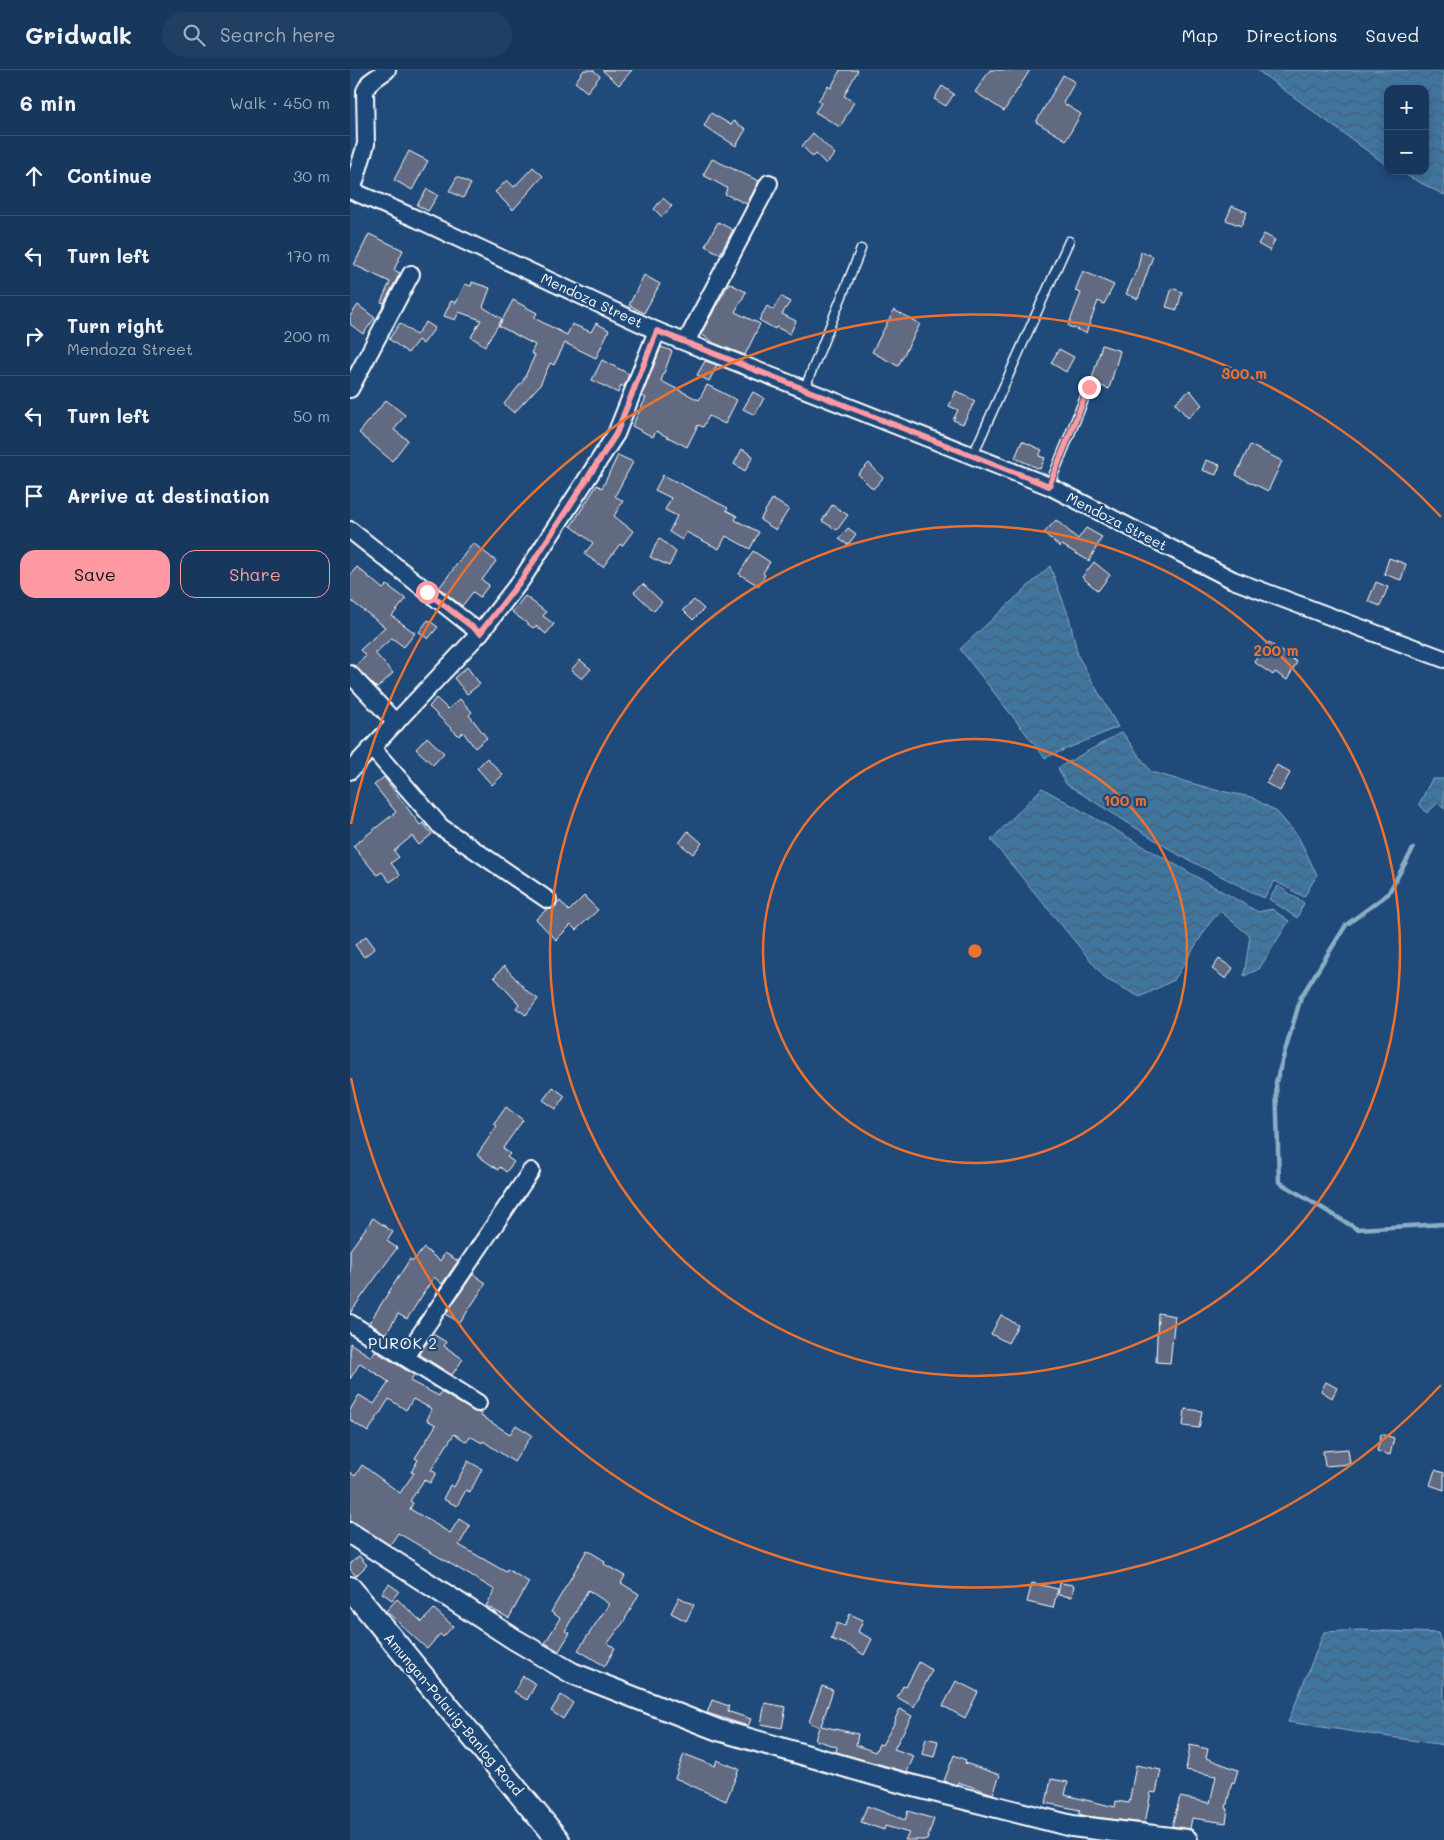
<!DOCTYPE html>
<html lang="en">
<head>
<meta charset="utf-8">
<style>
  :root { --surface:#17385c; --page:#203f62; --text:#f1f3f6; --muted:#9eacbb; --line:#365272; --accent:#ff9aa2 }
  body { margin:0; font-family:Mali,sans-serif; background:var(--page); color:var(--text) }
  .controls { position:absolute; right:15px; top:15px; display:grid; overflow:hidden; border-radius:10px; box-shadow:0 2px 8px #0003 }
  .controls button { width:45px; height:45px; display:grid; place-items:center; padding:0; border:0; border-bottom:1px solid var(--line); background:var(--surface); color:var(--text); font:25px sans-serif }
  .stop { position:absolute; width:15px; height:15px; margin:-11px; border:4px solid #ff9aa2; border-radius:50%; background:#fff }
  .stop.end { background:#ff9aa2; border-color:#fff; box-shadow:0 1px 5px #0008 }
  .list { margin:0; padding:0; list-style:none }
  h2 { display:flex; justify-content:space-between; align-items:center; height:65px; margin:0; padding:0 20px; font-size:21px }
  h2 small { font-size:16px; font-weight:400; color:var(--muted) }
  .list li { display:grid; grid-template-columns:32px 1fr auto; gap:15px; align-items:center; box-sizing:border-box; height:80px; padding:0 20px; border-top:1px solid var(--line) }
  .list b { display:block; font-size:19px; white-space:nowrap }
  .list p { margin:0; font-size:16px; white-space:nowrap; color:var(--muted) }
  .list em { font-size:16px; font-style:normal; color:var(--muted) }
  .actions { display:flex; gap:10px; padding:15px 20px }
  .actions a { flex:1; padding:11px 0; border:1px solid var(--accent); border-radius:15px; text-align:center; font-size:18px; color:var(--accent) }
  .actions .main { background:var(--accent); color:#111 }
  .icon { flex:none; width:28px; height:28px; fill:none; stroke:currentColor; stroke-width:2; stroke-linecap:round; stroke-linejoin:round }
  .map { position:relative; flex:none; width:1094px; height:1770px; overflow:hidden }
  header { display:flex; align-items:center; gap:30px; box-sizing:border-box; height:70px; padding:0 25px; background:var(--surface); border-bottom:1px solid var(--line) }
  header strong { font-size:24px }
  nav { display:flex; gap:28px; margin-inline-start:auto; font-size:18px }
  .search { width:350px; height:45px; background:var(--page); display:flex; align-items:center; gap:12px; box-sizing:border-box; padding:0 18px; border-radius:28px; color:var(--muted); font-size:19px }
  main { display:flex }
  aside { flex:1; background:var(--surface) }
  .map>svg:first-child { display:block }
  .water { fill:url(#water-waves); stroke:#8dacc5 }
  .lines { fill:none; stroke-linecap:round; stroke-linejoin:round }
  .stream { stroke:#8dacc5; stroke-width:4.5 }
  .building { fill:#626b82; stroke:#fff }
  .service-casing { stroke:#fff; stroke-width:11 }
  .minor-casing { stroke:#fff; stroke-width:20 }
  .tertiary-casing { stroke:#fff; stroke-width:24 }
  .secondary-casing { stroke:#fff; stroke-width:26 }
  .service { stroke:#1f4a7a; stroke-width:8 }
  .minor { stroke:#1f4a7a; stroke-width:16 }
  .tertiary { stroke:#1f4a7a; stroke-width:20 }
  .secondary { stroke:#1f4a7a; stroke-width:22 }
  .route { stroke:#ff9aa2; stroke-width:6 }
  .ring { fill:none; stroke:#eb7230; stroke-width:2.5 }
  .labels { text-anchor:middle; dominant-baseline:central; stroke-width:4.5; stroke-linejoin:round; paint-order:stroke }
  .street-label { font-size:14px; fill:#fff; stroke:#1f4a7a }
  .neighbourhood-label { font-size:15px; letter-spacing:1px; fill:#fff; stroke:#1f4a7a }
  .centre { fill:#eb7230; stroke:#1f4a7a; stroke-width:2.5 }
  .ring-label { font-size:15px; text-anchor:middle; font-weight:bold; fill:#eb7230; stroke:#1f4a7a; stroke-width:4.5; stroke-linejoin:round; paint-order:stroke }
</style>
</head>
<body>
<header>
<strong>Gridwalk</strong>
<div class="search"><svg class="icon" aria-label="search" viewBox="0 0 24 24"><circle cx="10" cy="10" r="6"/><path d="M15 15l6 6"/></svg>Search here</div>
<nav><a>Map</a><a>Directions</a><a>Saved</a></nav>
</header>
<main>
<aside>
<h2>6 min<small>Walk · 450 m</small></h2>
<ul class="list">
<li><svg class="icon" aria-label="ahead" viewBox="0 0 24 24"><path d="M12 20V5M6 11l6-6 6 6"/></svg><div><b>Continue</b></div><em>30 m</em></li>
<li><svg class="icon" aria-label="left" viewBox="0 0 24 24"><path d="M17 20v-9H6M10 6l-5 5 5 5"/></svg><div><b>Turn left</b></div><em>170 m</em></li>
<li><svg class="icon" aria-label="right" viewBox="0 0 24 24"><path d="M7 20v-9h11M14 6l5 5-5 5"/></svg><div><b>Turn right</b><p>Mendoza Street</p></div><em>200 m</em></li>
<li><svg class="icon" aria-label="left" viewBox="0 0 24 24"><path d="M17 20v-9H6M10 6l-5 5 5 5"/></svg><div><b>Turn left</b></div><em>50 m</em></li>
<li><svg class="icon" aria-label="arrive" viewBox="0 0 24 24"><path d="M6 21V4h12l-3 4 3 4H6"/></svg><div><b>Arrive at destination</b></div></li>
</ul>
<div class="actions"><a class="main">Save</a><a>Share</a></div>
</aside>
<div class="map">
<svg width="1094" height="1770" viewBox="0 0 1094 1770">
  <defs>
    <pattern id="water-waves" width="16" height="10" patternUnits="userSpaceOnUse" patternTransform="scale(1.25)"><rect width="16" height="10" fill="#41759e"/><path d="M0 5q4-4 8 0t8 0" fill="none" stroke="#475e71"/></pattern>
  </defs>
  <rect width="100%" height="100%" fill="#1f4a7a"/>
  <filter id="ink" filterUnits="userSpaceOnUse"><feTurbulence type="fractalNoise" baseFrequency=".02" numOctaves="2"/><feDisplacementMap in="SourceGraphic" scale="10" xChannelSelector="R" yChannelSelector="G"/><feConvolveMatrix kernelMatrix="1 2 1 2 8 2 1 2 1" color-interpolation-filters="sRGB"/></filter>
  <g filter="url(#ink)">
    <!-- water -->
    <g class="water">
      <path d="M907,0H1094V125L1048,101H1075V19H1038V96Z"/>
      <path d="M700,496L719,547L728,586L768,657L695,688L610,579Z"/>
      <path d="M772,662L801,702L866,720L901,727L927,742L948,766L967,805L954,827L925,811L914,828L829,785L716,714L708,698Z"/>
      <path d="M1082,709H1094V739L1088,733L1077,743L1069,734Z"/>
      <path d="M692,718L908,842L922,839L939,851L909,899L894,906L900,866L870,841L859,854L824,910L790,927L756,909L641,770Z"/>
      <path d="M928,816L954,833L947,848L919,829Z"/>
      <path d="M1010,1560L1088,1563L1094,1582V1675L938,1652L974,1562Z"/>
    </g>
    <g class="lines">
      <!-- stream -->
      <path class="stream" d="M1063,779L1038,824L996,855L951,927L926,1012L929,1112L1007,1159L1094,1154"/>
    </g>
    <!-- building -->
    <g class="building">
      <path d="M234,0H243L250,6L237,22L225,12Z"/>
      <path d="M252,0H282L269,15Z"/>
      <path d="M490,0H508L494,26L504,32L490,57L465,42L471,33L468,31L478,16L481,18Z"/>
      <path d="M640,0H680L654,41L625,22Z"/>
      <path d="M713,5L725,12L713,33L731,44L716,70L686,52Z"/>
      <path d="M592,16L604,24L596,36L584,29Z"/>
      <path d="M361,43L381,55L383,51L396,59L386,76L354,56Z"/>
      <path d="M463,63L485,84L476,94L466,84L463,87L452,76Z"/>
      <path d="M59,81L78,91L62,120L44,110Z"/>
      <path d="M362,89L409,111L397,134L375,124L377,118L353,105Z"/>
      <path d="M183,97L193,106L163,140L145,122L157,110L164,117Z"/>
      <path d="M107,107L121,114L113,128L99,121Z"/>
      <path d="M77,119L88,125L78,141L67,135Z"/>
      <path d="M313,128L322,136L312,147L304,139Z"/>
      <path d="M882,136L897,142L891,156L876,150Z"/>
      <path d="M368,152L383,160L370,184L355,176Z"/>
      <path d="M19,164L53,180L44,200L50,203L34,233L31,232L40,212L4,195Z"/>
      <path d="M914,164L925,170L920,181L908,174Z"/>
      <path d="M791,182L803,186L788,229L776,224L788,197Z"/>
      <path d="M733,201L764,215L754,234L748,231L736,263L718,256L731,223L725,221Z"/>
      <path d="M294,205L310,214L294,243L279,235Z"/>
      <path d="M122,212L140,218L133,237L152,249L135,276L121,267L131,250L109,242L105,250L94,246L101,231L106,233L115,214L121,216Z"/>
      <path d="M379,213L396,222L385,242L410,254L395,285L364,273L351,264Z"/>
      <path d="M822,218L832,222L827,240L816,237Z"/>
      <path d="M431,226L440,232L432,244L446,251L440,264L426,257L425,259L409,250L417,236L423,240Z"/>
      <path d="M163,230L187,243L184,248L217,265L222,254L241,262L246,253L259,260L246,288L215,273L204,295L200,293L190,315L164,343L154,334L173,311L185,285L181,283L185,275L149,256Z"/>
      <path d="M8,235L25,248L13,264L0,254V246Z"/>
      <path d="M544,240L570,254L548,296L522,282Z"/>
      <path d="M76,252L85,258L73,274L68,270L58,283L39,269L50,253L66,265Z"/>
      <path d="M752,275L770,281L759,319L741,312Z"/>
      <path d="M311,277L322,281L311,311L349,330L357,315L387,330L375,354L359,346L353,357L348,355L337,377L306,361L303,367L282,356L296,328L292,326Z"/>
      <path d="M709,279L724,287L716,302L701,293Z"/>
      <path d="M252,290L279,304L274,317L271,315L268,323L242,310Z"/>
      <path d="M355,291L367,295L359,311L347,305Z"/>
      <path d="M840,320L852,335L838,348L825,333Z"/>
      <path d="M606,321L625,331L613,354L603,350L608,340L599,336Z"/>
      <path d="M403,322L414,328L405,345L393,339Z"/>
      <path d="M36,330L55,345L44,360L58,370L42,391L9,363Z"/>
      <path d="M672,371L692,380L689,386L695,388L690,399L665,388Z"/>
      <path d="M900,375L932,391L918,421L886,405Z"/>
      <path d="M392,379L403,386L395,401L384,394Z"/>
      <path d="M268,385L283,392L265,426L273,431L264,446L283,461L272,476L270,474L253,497L234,484L243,473L221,456L247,415L252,418Z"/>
      <path d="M856,390L870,395L866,405L852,400Z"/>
      <path d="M519,393L533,408L523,419L508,404Z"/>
      <path d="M313,405L378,438L376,440L387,446L385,450L409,462L400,479L376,466L369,479L336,462L332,470L319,462L327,446L315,440L321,428L305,420Z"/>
      <path d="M422,429L439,439L426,460L410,450Z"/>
      <path d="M482,435L498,445L487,460L472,451Z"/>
      <path d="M706,450L728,469L736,458L752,467L739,491L712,475L710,477L694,463Z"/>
      <path d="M498,458L506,464L498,475L489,469Z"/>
      <path d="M309,468L326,482L319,496L300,487Z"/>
      <path d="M123,473L146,491L132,510L139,515L130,527L123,522L112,536L89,518Z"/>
      <path d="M403,481L420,492L413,503L415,505L409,516L389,504Z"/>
      <path d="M1039,488L1056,494L1051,510L1034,504Z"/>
      <path d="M744,492L760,505L748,521L732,507Z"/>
      <path d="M7,497L33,519L37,515L56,529L42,546L65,563L54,577L42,568L25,583L43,603L27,618L5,596L16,586L10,580L35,557L0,530V505Z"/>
      <path d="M1026,512L1038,517L1030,536L1018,531Z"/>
      <path d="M293,514L312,532L304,541L284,522Z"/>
      <path d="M175,526L196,542L193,546L204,554L196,564L186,556L183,558L162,542Z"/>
      <path d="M344,530L354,539L343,550L333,540Z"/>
      <path d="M78,550L88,557L78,569L69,562Z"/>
      <path d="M918,572L947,592L937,610L925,602L923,605L904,592Z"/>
      <path d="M230,590L241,599L232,609L221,600Z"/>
      <path d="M117,597L130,614L117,624L104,608Z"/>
      <path d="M86,628L98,639L110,629L122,642L119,645L137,668L125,678L113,662L109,666L79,637Z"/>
      <path d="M77,667L94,683L83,695L66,679Z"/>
      <path d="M137,688L153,705L142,715L127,698Z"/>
      <path d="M927,695L940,703L930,721L916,713Z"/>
      <path d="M34,707L70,755L73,753L82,764L69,775L62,766L44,781L49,787L41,793L50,805L40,812L32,802L27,805L3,776L46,742L24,715Z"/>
      <path d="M338,761L352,773L343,784L329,773Z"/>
      <path d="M234,826L248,840L226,860L221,855L206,870L186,849L196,840L203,839L210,831L219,841Z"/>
      <path d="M16,866L25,878L14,887L5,875Z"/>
      <path d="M869,889L883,898L876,909L862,899Z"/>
      <path d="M154,896L177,921L188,929L176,945L166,938L169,934L144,907Z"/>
      <path d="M203,1017L215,1026L206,1039L193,1030Z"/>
      <path d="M156,1037L173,1050L153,1078L160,1084L157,1087L164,1092L156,1102L150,1097L148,1100L127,1085L147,1056L144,1054Z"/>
      <path d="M23,1148L43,1162L37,1171L47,1178L0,1243V1180Z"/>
      <path d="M74,1178L90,1191L95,1183L108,1191L92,1214L84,1207L57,1249L48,1244L36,1264L19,1253L60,1189L63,1191Z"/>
      <path d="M123,1204L136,1213L110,1253L96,1244Z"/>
      <path d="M808,1243L825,1246L820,1293L806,1292Z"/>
      <path d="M651,1245L668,1255L658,1273L641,1264Z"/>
      <path d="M83,1264L96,1272L94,1276L113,1289L102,1305L69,1284Z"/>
      <path d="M0,1273L21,1287L25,1281L64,1305L60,1311L89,1326L91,1322L123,1341L132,1344L131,1346L160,1364L166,1355L182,1365L164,1392L133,1371L132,1373L120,1366L117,1372L104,1364L81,1400L86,1403L80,1413L74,1410L60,1431L63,1433L60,1439L100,1463L109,1449L120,1456L109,1475L156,1502L157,1499L179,1512L159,1548L136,1536L145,1520L48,1463L40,1475L0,1451V1402L5,1406L12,1395L50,1423L64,1403L61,1402L68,1390L65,1388L86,1355L77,1350L82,1339L63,1329L56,1340L39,1329L18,1362L0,1350V1340L9,1325L24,1334L39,1312L10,1293L0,1309Z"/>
      <path d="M976,1312L987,1318L982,1328L971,1321Z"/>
      <path d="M835,1339L852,1341L849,1358L833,1356Z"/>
      <path d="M1031,1364L1044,1368L1040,1385L1027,1381Z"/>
      <path d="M998,1379L1000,1394L975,1396L973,1381Z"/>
      <path d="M118,1391L132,1399L120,1422L116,1420L107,1436L93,1429L100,1415L104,1417Z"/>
      <path d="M1085,1400L1094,1403V1420L1080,1415Z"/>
      <path d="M237,1480L255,1491L254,1494L275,1506L271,1513L289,1524L273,1553L258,1573L265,1578L255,1596L228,1580L259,1534L238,1520L215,1561L220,1563L209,1581L195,1573L210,1548L201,1542Z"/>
      <path d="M9,1486L17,1495L6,1506L0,1499V1494Z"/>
      <path d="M682,1513L708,1519L703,1538L677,1532Z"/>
      <path d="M710,1513L724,1515L722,1527L708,1525Z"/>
      <path d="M39,1514L49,1521L42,1530L32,1523Z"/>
      <path d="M329,1527L344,1535L336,1551L321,1543Z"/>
      <path d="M47,1529L72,1552L84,1539L103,1556L93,1567L90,1564L77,1579L36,1541Z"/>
      <path d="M500,1544L513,1550L508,1562L522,1569L514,1585L500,1576L481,1569L487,1553L495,1556Z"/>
      <path d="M569,1592L582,1600L564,1637L547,1627L553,1616L556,1617Z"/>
      <path d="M173,1606L186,1614L177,1630L164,1622Z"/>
      <path d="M606,1611L628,1622L615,1648L593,1636Z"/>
      <path d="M472,1616L483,1620L471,1656L508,1664L506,1675L525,1682L529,1674L532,1675L546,1650L545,1649L550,1639L562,1646L544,1679L564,1686L557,1702L486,1682L487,1677L465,1670L469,1657L459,1652Z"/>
      <path d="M211,1625L223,1633L213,1649L201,1641Z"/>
      <path d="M362,1630L379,1636L377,1641L401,1649L398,1656L357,1643Z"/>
      <path d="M415,1633L436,1637L432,1658L411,1654Z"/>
      <path d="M576,1668L588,1671L584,1687L572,1684Z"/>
      <path d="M840,1675L858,1679L856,1688L888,1700L884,1713L882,1712L876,1738L878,1739L876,1753L842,1748L840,1759L822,1756L830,1727L860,1733L866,1706L836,1700Z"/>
      <path d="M334,1684L365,1696L367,1690L389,1699L376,1731L325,1708Z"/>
      <path d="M604,1685L616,1690L615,1693L650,1705L643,1724L608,1712L607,1715L594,1711Z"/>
      <path d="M786,1695L811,1700L806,1723L801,1722L795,1753L736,1746L729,1744L730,1740L696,1733L701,1709L718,1712L715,1725L765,1737L766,1731L779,1733Z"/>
      <path d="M517,1736L555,1750L558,1741L584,1749L577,1770H555L559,1763L535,1756L534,1760L511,1752Z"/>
    </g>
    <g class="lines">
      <!-- service casing -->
      <g class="service-casing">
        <g id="service">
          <path d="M454,320L511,179"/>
          <path d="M622,387L719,171"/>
          <path d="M699,416L739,317"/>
        </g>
      </g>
      <!-- minor casing -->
      <g class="minor-casing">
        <g id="minor">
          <path d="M0,120L67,149L307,261L699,416L883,510L1094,589"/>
          <path d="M2,121L16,74L15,21L20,12L37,0"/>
          <path d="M336,272L419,113"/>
          <path d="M0,319L61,204"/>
          <path d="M0,460L130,563"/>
          <path d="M0,604L46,653"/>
          <path d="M22,678L91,757L198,830"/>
          <path d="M0,701L130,563L172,509L266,364L307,261"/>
          <path d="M0,1253L128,1333"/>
          <path d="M55,1287L181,1101"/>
        </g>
      </g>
      <!-- tertiary casing -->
      <g class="tertiary-casing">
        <path id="tertiary" d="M0,1463L164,1569L222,1603L368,1660L556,1714L722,1756L837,1770"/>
      </g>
      <!-- secondary casing -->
      <g class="secondary-casing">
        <path id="secondary" d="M0,1518L208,1770"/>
      </g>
      <!-- service -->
      <use href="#service" class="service"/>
      <!-- minor -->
      <use href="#minor" class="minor"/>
      <!-- tertiary -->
      <use href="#tertiary" class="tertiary"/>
      <!-- secondary -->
      <use href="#secondary" class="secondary"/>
    </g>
  </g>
  <g class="lines" filter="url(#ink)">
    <!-- route -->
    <path class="route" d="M77,522L130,563L172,509L266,364L307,261L699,416L739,317"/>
  </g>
  <!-- distance rings -->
  <g class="ring">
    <circle cx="625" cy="881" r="212"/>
    <circle cx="625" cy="881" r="425"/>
    <path d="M1091 1315A637 637 0 0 1 1 1008M1 754A637 637 0 0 1 1091 447"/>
  </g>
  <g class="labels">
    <!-- street labels -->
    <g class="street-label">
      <text transform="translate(242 230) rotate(25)">Mendoza Street</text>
      <text transform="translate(767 451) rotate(27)">Mendoza Street</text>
      <text transform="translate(104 1644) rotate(50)">Amungan-Palauig-Banlog Road</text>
    </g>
    <!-- neighbourhood labels -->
    <g class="neighbourhood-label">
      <text x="53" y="1273">PUROK 2</text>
    </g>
  </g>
  <circle cx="625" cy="881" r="8" class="centre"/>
  <g class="ring-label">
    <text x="894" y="309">300 m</text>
    <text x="926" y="586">200 m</text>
    <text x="775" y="736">100 m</text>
  </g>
</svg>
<div class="controls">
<button>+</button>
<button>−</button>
</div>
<div class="stop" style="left:77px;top:522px"></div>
<div class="stop end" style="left:739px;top:317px"></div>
</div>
</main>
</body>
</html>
